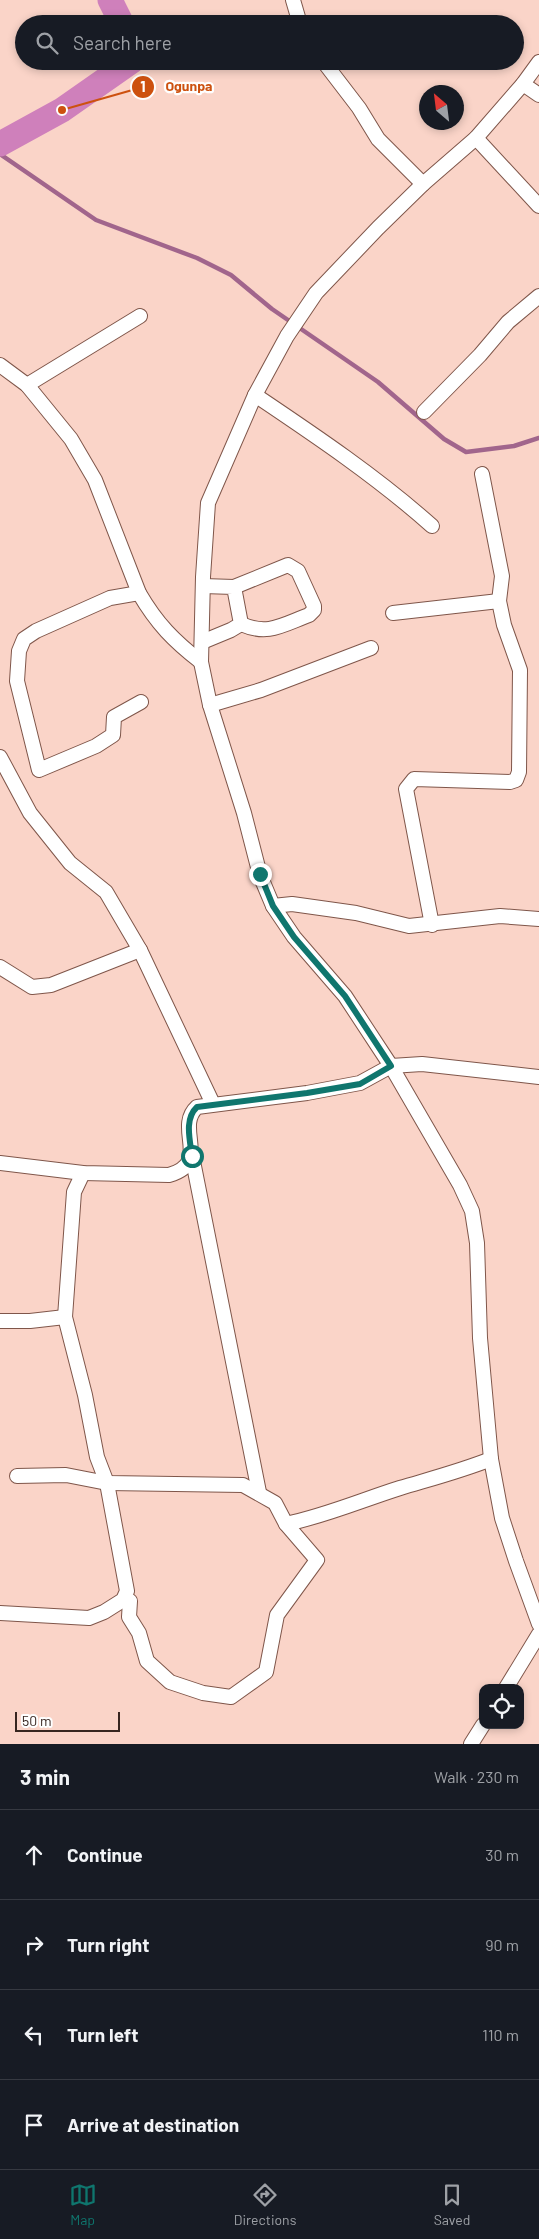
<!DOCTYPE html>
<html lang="en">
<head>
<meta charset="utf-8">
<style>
  :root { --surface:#171b24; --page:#242831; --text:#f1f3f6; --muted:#9ea1a6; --line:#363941; --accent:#0f766e }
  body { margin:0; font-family:Barlow,sans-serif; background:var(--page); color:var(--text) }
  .controls { position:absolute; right:15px; bottom:15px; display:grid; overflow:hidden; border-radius:10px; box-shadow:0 2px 8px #0003 }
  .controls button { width:45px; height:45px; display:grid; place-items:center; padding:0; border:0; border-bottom:1px solid var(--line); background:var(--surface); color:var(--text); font:25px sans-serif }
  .compass { position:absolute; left:419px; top:85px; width:45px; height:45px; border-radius:50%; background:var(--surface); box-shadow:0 2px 8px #0003; rotate:332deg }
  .scale { position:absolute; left:15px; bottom:12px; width:105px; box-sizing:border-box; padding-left:5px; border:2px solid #37251f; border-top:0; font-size:14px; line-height:18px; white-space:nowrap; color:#37251f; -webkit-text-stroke:4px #fefefe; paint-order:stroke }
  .stop { position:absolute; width:15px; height:15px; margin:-11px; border:4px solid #0f766e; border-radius:50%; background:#fff }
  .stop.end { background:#0f766e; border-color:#fff; box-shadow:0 1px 5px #0008 }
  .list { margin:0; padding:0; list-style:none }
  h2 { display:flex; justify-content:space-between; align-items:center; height:65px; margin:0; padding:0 20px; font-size:21px }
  h2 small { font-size:16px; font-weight:400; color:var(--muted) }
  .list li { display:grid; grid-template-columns:32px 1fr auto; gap:15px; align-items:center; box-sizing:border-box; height:90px; padding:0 20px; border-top:1px solid var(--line) }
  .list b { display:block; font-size:19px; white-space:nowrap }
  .list em { font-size:16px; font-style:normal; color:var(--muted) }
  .icon { flex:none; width:28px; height:28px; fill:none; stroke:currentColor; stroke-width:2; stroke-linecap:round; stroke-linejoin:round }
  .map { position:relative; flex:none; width:539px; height:1744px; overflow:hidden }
  .search { position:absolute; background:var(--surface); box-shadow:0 2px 8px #0003; left:15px; right:15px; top:15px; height:55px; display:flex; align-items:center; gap:12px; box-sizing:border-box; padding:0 18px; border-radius:28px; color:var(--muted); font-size:19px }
  .sheet { height:425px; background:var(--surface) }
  nav { display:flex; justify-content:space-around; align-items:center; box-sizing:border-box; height:70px; border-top:1px solid var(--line); background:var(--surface); font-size:14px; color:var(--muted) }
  nav a { display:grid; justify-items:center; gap:2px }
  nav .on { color:var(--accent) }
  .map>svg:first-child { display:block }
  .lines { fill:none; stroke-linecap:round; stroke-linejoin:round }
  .stream { stroke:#a1658c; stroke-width:4.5 }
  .river { stroke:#cf80bb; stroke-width:25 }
  .minor-casing { stroke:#7f564a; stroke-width:16 }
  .minor { stroke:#fff; stroke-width:14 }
  .route { stroke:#0f766e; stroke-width:6 }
  .leader { fill:none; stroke:#cd510f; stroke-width:2 }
  .callout-dot { fill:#cd510f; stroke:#fefefe; stroke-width:2 }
  .mark-label { font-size:15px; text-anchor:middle; font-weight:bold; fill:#fff }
  .callout-label { font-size:14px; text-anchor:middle; font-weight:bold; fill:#cd510f; stroke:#fefefe; stroke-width:4.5; stroke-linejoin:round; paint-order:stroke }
</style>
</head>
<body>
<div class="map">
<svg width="539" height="1744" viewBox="0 0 539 1744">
  <rect width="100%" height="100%" fill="#fad4c8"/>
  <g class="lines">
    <!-- stream -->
    <path class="stream" d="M0,154L96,220L197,258L231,275L272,309L378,382L444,439L466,452L514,446L539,438"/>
    <!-- river -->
    <g class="river">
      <path d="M110,0L122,24"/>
      <path d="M0,144L62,110L132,61"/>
    </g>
    <!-- minor casing -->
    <g class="minor-casing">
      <g id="minor">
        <path d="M293,0L300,24"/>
        <path d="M323,61L359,108L378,139L423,184"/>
        <path d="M539,62L523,84L476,138L423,184L378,228L316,293L287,336L255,395L208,503L203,577L201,662L210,705L244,813L260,875L273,906L294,937L345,996L391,1066L460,1185L472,1211L477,1243L480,1338L491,1459L502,1518L516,1561L539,1624"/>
        <path d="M523,84L539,95"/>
        <path d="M476,138L539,206"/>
        <path d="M0,365L27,385L71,439L95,480L139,593C157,624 174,641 201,662"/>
        <path d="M27,385L140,316"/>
        <path d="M255,395C316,436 377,477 432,526"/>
        <path d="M424,412L480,355L508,322L539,296"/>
        <path d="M234,587L288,565L298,571L314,606V610L309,615C282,625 268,636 241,624"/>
        <path d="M139,593L110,598L36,631L24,639L19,651L17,681L39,770L96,746L113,735L114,717L141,702"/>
        <path d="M393,613L499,601"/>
        <path d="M202,642L231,630L241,624L234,587L203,586"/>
        <path d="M210,705L261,690L371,648"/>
        <path d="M0,757L30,813L70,863L106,892L140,950L213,1104"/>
        <path d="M273,906L292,904L356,913L409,926L500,916L539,919"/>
        <path d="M432,925L406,789L414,779L510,782L516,780L519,772L520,670L504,625L499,601L502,576L482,474"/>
        <path d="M0,967L32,987L51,985L140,950"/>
        <path d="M192,1156L259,1492"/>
        <path d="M0,1163L83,1173L169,1175C212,1163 174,1128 197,1107L307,1093L360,1083L391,1066L422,1064L539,1077"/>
        <path d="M0,1321H30L65,1317"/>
        <path d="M17,1476L66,1475L107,1483L243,1485L275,1503L286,1524L317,1560L277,1615L266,1672L231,1697L203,1693L170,1682L147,1661L139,1633L129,1617L130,1601L123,1600"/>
        <path d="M286,1524C325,1516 362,1500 400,1488C430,1479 461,1471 491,1459"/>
        <path d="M0,1613L89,1618L104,1612L123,1600L127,1591L107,1483L97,1457L85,1395L65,1317L74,1192L83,1173"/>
        <path d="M506,1688L539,1634"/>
        <path d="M471,1744L483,1725"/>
      </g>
    </g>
    <!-- minor -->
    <use href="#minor" class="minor"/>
  </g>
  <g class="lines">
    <!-- route -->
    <path class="route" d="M192,1156C190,1140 184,1119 197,1107L307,1093L360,1084L391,1066L345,996L294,937L273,906L260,874"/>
  </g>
  <!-- callouts -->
  <path class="leader" d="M62 110L143 87"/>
  <g class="callout-dot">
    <circle cx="62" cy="110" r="5"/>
    <circle cx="143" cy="87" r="12"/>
  </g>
  <g class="mark-label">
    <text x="143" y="92">1</text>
  </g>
  <g class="callout-label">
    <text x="189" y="91">Ogunpa</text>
  </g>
</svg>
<div class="controls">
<button><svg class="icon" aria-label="locate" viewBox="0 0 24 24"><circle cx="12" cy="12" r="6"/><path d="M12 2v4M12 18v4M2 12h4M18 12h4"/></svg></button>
</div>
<svg class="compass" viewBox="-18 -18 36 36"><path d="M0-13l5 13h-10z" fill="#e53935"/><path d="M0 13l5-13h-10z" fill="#9ea1a6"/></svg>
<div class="scale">50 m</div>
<div class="stop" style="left:192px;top:1156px"></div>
<div class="stop end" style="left:260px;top:874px"></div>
<div class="search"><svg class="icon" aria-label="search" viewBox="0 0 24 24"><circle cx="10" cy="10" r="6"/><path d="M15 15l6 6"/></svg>Search here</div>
</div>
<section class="sheet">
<h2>3 min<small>Walk · 230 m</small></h2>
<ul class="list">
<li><svg class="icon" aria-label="ahead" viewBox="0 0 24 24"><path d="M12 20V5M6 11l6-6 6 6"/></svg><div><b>Continue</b></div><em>30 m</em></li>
<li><svg class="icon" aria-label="right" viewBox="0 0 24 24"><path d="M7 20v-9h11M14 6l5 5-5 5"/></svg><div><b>Turn right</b></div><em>90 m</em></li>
<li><svg class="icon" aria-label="left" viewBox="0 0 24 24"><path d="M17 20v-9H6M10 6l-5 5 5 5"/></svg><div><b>Turn left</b></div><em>110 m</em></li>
<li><svg class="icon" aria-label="arrive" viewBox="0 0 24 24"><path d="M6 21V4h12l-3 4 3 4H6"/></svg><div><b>Arrive at destination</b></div></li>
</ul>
</section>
<nav>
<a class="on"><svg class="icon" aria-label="map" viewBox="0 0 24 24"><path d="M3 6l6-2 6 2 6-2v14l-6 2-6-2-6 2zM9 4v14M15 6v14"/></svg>Map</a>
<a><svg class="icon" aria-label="directions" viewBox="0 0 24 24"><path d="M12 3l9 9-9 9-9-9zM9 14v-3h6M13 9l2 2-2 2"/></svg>Directions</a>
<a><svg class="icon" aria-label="saved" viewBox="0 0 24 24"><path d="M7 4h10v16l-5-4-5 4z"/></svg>Saved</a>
</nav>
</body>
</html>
